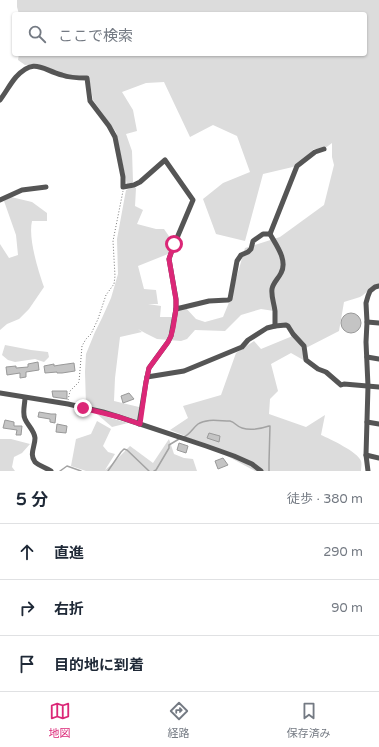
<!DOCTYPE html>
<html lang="ja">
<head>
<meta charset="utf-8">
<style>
  :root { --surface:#fff; --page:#f2f2f3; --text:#1f2937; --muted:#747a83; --line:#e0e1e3; --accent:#db2777 }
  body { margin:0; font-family:"Varela Round","Noto Sans JP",sans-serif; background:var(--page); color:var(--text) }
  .stop { position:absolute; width:12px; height:12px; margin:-9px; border:3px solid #db2777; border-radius:50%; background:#fff }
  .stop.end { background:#db2777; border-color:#fff; box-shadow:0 1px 4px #0008 }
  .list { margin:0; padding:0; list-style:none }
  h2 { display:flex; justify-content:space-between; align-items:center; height:52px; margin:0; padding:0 16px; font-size:17px }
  h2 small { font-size:13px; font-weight:400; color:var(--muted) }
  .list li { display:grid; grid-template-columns:26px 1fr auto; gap:12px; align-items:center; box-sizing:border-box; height:56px; padding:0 16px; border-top:1px solid var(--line) }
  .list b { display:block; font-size:15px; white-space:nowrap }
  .list em { font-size:13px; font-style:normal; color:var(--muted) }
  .icon { flex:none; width:22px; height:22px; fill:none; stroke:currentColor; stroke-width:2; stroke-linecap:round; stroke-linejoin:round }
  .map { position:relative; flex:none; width:379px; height:471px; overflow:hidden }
  .search { position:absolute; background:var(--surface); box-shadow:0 1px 3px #0004; left:12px; right:12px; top:12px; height:44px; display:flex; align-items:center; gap:10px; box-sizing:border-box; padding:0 14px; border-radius:4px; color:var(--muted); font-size:15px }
  .sheet { height:220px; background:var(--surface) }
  nav { display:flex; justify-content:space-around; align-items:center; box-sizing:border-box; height:56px; border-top:1px solid var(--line); background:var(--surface); font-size:11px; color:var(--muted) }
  nav a { display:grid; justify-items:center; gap:2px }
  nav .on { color:var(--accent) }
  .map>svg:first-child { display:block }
  .green { fill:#dcdcdc }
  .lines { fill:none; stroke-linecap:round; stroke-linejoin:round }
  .stream { stroke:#a3a3a3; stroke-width:1.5 }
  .building { fill:#c4c4c4; stroke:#999 }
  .path { stroke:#777; stroke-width:1; stroke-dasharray:1 2; stroke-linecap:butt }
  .street { stroke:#555; stroke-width:5 }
  .route { stroke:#db2777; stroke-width:5 }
</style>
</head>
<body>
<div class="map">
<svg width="379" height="471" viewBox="0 0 379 471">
  <rect width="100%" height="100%" fill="#fff"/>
  <!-- green -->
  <g class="green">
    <path d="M17,0H379V284C370,287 367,293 360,297C355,299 349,300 344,302L339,331L302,350L305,361L291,353L271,364L278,391L270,399L269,414L306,427L325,415L321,435C330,439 358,452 361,461C362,464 361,468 361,471H255L201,442L188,438L185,436L170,430L188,418L183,406L221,395L236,353L254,341L261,349L295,335L288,324H277L274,311L261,309L241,315L225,331L195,330L187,339L181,341L157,339L145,333L138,329L142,332L120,337L115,378L114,401L139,407L138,421L86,405L85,372L86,354L95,332L102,318L111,298L118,274L117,239L126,190L131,188H136L135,206L143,210L137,224L156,229H164L173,242L168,254L138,266L144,289L156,290L158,304H148L161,306L160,317H172L174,304L185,307L196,319L205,322L223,317L230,300L245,248L280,237L324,205L334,165L332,157V143L324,149H314L297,166L263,174L245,241L216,234L203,199L223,183L250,172L237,136L213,125L190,137L164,82L146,83L122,92L133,110L137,131L126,134L132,151L133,182L131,184L127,185L116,132L93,100L89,78L65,74L35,64L25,65L18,60L19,54H365V14H19L17,7Z"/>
    <path d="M11,197L32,202L47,213V221H32C28,238 38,270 44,287L29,309L19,319L7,324L0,330V244L9,258L18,255L16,235L4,201Z"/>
    <path d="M5,345L31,350L48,352L49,357L44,362L35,359L15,362L8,360L2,355Z"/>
    <path d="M97,414L128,423L112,427Z"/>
    <path d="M97,421L111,429L103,446L108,452L115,454L105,470L112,464L130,446L153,463L169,439L174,454L184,458L193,459L197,471H86L71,466L76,439L91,434Z"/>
    <path d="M0,439H11L30,444L22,453L14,457L12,467L15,471H0Z"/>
  </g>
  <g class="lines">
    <!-- stream -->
    <g class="stream">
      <path d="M184,437C190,434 193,428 198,424C207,418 220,421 230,421C235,422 237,427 242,428C251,431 260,429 269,426H270L269,462V471"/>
      <path d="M60,471L67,466L81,471"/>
      <path d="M108,471L121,452L124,449L127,450L149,471"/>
      <path d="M154,471L156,470L169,448V445L179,439"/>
    </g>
  </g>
  <!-- building -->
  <g class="building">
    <circle cx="351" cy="323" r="10"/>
    <path d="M38,362L39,370L26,372V377L20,378V373L7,375L6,367L16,366V368L28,367V364Z"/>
    <path d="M74,363L75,371L62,373H57V372L45,373L44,366L54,364V366L60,365Z"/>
    <path d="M52,391H67V399L53,397Z"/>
    <path d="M129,393L134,399L123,403L121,396Z"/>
    <path d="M39,412L51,414H56L55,423L50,422V419L38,417Z"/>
    <path d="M5,420L14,422V426H22L21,435H16L17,430L3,428Z"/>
    <path d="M57,424L67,426L66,433L56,432Z"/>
    <path d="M209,433L220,436L219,442L207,438Z"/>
    <path d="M179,443L188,446L186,453L177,450Z"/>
    <path d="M223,458L228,465L218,469L215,461Z"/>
  </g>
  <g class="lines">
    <!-- path -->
    <path class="path" d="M68,400L70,391L79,382L82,346L86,339L91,334L98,319L106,295L114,284L115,276L113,241L123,191"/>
    <!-- street -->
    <g class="street">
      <path d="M0,100C6,92 10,84 16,77C35,57 42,70 62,75C70,78 78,78 87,78L90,101L109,126L115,137L123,177V187L134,185L140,182L165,160L193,200L174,245L169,259L176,299V309L171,336L168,342L149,368L146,382L139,424"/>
      <path d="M0,200L22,190L46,187"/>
      <path d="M270,234L297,166L315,152L324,149"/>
      <path d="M270,234C276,245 288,260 281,273C278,279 273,283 272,289C271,296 274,303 275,311C275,316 275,321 275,326"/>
      <path d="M176,309L209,301L228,300L230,299L237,261L241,255L248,252L251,249L253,241L263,234H270"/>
      <path d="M367,322L379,323"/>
      <path d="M367,357L379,359"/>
      <path d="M147,377L184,371L242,347L248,340L267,328L275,326L286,325L288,326L293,334L304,346L306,360L318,369L326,372L341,385L344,384L379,387"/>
      <path d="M0,393L68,404L103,412L119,417L206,446L234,456L252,464L261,471"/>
      <path d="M25,398C25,404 22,413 25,419C28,426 34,430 35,438C35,447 29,454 35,462C39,466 47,468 51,471"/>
      <path d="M367,422L379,424"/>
      <path d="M366,455L379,458"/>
      <path d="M368,471L366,455L368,386L366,342L367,322L366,303L368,296L370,291L375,287L379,286"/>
    </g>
  </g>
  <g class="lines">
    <!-- route -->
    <path class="route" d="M83,408L119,417L140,424L146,382L149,368L168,342L171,336L173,328L176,309V300L169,259L174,244"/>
  </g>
</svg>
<div class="stop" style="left:174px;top:244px"></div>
<div class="stop end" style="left:83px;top:408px"></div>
<div class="search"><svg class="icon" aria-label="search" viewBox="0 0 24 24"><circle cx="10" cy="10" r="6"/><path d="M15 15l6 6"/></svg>ここで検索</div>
</div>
<section class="sheet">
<h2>5 分<small>徒歩 · 380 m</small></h2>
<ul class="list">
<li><svg class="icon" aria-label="ahead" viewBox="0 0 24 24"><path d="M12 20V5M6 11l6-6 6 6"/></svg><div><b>直進</b></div><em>290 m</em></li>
<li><svg class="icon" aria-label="right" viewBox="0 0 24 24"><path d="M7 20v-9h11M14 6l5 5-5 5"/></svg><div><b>右折</b></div><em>90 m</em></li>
<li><svg class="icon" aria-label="arrive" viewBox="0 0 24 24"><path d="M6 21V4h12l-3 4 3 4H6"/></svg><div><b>目的地に到着</b></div></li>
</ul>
</section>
<nav>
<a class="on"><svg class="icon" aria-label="map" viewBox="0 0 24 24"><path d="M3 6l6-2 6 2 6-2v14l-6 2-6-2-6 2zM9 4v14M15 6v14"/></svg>地図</a>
<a><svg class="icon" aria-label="directions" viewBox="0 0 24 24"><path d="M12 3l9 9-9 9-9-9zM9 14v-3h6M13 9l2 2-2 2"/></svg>経路</a>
<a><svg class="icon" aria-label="saved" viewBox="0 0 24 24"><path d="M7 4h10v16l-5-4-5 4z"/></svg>保存済み</a>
</nav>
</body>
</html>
